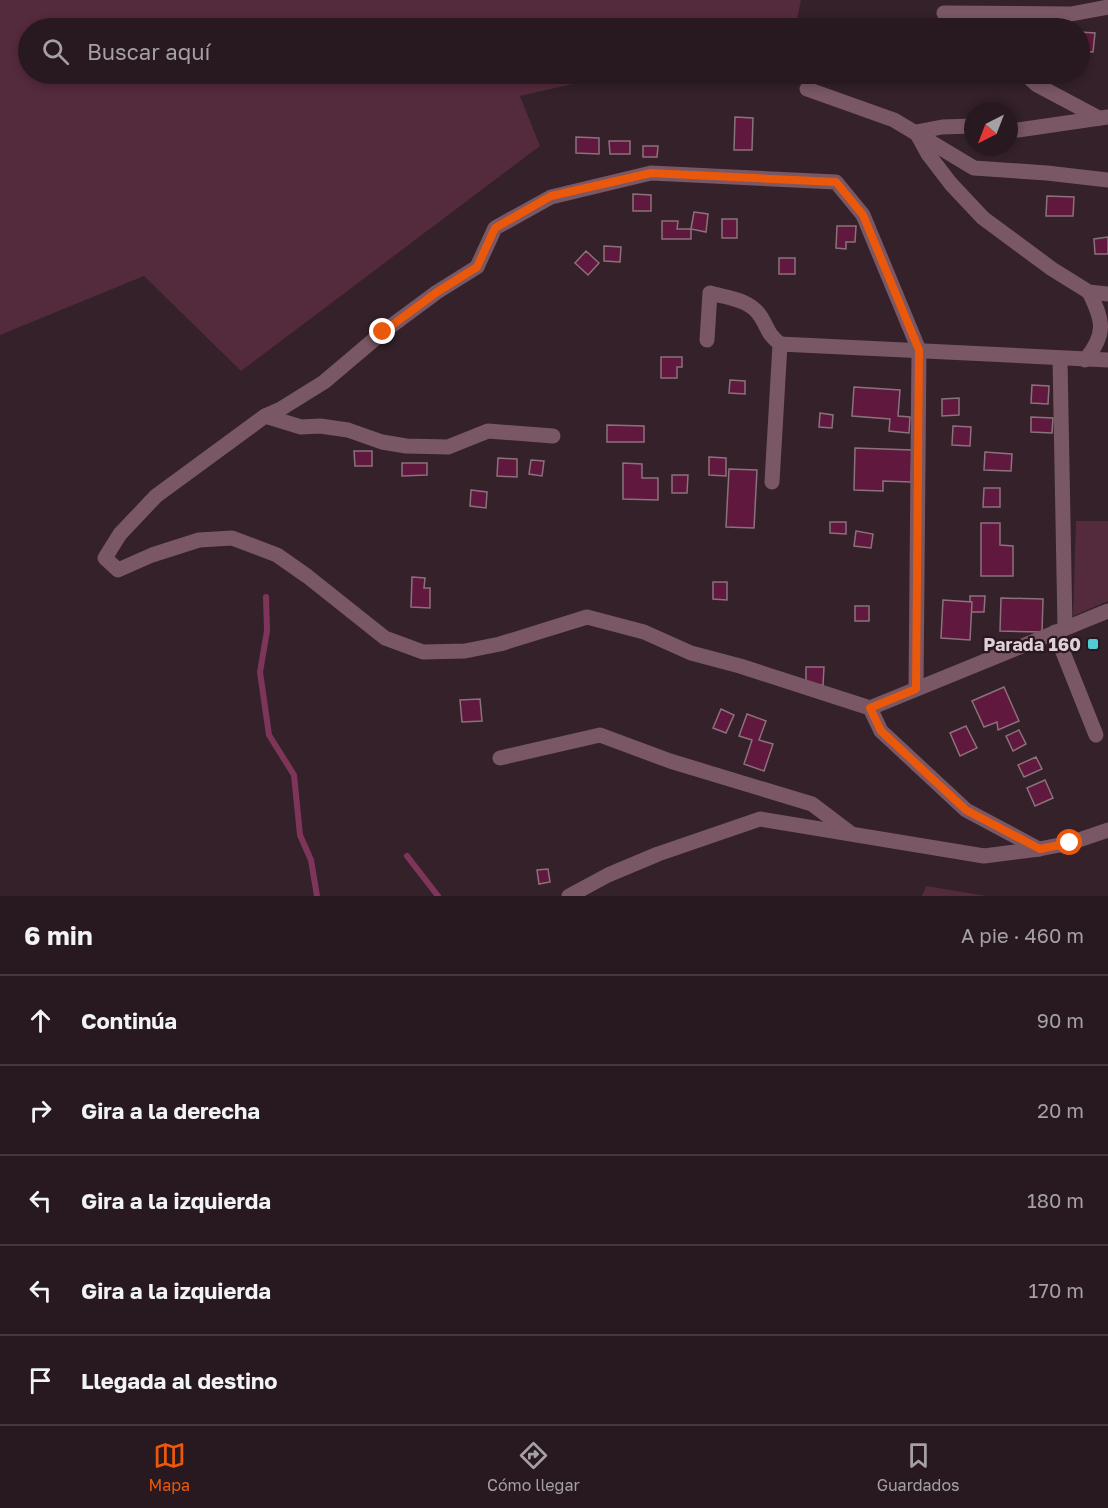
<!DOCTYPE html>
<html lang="es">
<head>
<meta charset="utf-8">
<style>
  :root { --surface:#27191f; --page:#2f2228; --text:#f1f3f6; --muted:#a4a0a4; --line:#43383d; --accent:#ea580c }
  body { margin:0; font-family:"Golos Text",sans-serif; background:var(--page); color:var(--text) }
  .compass { position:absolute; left:964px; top:102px; width:54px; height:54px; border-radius:50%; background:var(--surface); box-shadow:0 3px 9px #0003; rotate:222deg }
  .stop { position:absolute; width:18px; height:18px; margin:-14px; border:4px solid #ea580c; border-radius:50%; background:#fff }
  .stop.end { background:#ea580c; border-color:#fff; box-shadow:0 2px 6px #0008 }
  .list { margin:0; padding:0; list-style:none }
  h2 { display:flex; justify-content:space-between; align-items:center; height:78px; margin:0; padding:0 24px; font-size:26px }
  h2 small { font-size:20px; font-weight:400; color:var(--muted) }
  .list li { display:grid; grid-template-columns:39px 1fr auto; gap:18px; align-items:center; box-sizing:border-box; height:90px; padding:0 24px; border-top:2px solid var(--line) }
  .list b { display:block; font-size:22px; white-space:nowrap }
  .list em { font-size:20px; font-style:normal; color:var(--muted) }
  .icon { flex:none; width:33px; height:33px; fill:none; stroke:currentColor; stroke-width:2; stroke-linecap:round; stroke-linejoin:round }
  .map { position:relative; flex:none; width:1108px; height:896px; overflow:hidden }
  .search { position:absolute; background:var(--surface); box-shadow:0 3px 9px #0003; left:18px; right:18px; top:18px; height:66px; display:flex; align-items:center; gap:15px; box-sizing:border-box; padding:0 21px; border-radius:33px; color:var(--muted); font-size:22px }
  .sheet { height:528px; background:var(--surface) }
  nav { display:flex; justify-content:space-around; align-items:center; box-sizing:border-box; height:84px; border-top:2px solid var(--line); background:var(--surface); font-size:16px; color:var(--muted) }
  nav a { display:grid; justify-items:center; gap:3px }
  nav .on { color:var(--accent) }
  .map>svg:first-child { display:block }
  .green { fill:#542a3d }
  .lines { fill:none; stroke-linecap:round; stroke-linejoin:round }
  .stream { stroke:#7f3559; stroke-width:6 }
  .building { fill:#60183e; stroke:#8a727b; stroke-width:1.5 }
  .minor { stroke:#795765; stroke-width:15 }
  .route { stroke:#ea580c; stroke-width:8 }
  .poi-dot { fill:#51ccd5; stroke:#2a171f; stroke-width:2 }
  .labels { text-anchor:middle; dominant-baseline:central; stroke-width:4.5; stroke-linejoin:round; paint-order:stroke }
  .poi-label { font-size:18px; font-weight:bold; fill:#ded1d6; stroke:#2a171f; text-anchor:end }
</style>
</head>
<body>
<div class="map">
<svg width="1108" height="896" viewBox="0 0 1108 896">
  <rect width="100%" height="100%" fill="#342129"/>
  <!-- green -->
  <g class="green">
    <path d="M0,0H801L795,28H28V74H617L520,96L540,146L241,371L144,276L0,335Z"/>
    <path d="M1076,521H1108V601L1073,616Z"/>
    <path d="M926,886L986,896H922Z"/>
  </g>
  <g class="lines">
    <!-- stream -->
    <g class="stream">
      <path d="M266,597L267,631L260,672L269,735L294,775L300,835L311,860L317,896"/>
      <path d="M407,856L438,896"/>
    </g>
  </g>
  <!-- building -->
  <g class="building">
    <path d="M1080,32L1095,33L1093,52L1080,51Z"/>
    <path d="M735,117L753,118L752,150H734Z"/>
    <path d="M576,137L599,138V154L576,153Z"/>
    <path d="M609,141H630V154H610Z"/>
    <path d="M643,146H658L657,157H643Z"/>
    <path d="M633,194L651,195V211H633Z"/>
    <path d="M1047,196L1074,197L1073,216H1046Z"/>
    <path d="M694,212L708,214L706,232L691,229Z"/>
    <rect x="722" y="219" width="15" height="19"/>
    <path d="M662,221H678L677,229H691V239H662Z"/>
    <path d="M837,226H856L855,242H846V249L836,248Z"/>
    <path d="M1108,237V254H1095L1094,239Z"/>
    <path d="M604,246L621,247L620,262L604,261Z"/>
    <path d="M586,251L599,263L588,275L575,263Z"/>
    <rect x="779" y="258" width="16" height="16"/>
    <path d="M661,357H682V367H677V378H661Z"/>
    <path d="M730,380L745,381V394L729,393Z"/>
    <path d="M1032,385L1049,386L1048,404L1031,403Z"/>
    <path d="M854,387L900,390L898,416L910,417L909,433L889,431L890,419L852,416Z"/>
    <path d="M959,398V415L942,416V399Z"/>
    <path d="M820,413L833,415L832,428L819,427Z"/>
    <path d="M1031,417L1053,418L1052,433L1031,432Z"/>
    <path d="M607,425L644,426V442H607Z"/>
    <path d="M953,426L971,427L970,446L952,445Z"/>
    <path d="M855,448L912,450L911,482L883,481V491L854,490Z"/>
    <path d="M354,451H372V466H355Z"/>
    <path d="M985,452L1012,454L1011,471L984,470Z"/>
    <path d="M709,457L726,458V476L709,475Z"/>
    <path d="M498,458L517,459V477L497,476Z"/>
    <path d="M531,460L544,461L542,476L529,474Z"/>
    <path d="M402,463H427V475L402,476Z"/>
    <path d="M623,463L642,464V478H658V500L623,499Z"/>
    <path d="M729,469L757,470L754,528L726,527Z"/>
    <path d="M672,475H688L687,493H672Z"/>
    <path d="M984,488H1000V507H983Z"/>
    <path d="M471,490L487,492L486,508L470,506Z"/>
    <path d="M830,522H846V534L830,533Z"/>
    <path d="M981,523H1000V545L1013,546V576H981Z"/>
    <path d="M856,531L873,534L871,548L854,546Z"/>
    <path d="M412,577L425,578L424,588H430V608L411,607Z"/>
    <path d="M713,582H727V600L713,599Z"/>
    <path d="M970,596H985L984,612H970Z"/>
    <path d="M1001,598L1043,599L1042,632L1000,631Z"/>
    <path d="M943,600L972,602L970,640L941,638Z"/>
    <rect x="855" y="606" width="14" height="15"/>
    <path d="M806,667H824L823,685L806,684Z"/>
    <path d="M1004,687L1019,721L998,730L997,722L984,727L972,701Z"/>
    <path d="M480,699L482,721L462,722L460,700Z"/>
    <path d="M721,709L734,715L726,733L713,728Z"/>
    <path d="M747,714L766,721L759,740L773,744L764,771L744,764L752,740L739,736Z"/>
    <path d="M966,726L977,748L960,756L950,733Z"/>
    <path d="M1019,730L1026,744L1013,751L1006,736Z"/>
    <path d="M1036,757L1042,769L1024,777L1018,765Z"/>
    <path d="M1045,780L1053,798L1035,806L1027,788Z"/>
    <path d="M548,869L550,882L539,884L537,870Z"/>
  </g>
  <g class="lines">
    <!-- minor -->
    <g class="minor">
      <path d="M970,28L944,13L1071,14L1108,7"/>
      <path d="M1025,74L1037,85L1099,118"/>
      <path d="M807,89L894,120L974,168L1047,173L1108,180"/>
      <path d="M973,126L942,127L916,132L928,154L951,184L983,218L1052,269L1089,292L1108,294"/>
      <path d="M1009,129L1018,130L1108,117"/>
      <path d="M707,340L710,293C728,298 750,299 761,317C769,330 767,333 780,344L772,482"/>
      <path d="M780,344L1108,360"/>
      <path d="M1060,359L1065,628"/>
      <path d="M1085,360C1107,334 1103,320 1089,292"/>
      <path d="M265,416L301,427L320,426L348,430L382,442L406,446L448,447L488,431L553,436"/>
      <path d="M1055,632L1096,735"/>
      <path d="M916,689L919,350L863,215L836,182L651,173L551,197L495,228L477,267L437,292L383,332L324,382L279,410L265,416L156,496L120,534L105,558L118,570L152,555L199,540L232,538L277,555L307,576L385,638L423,652L465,651L500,644L587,617L644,632L691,653L740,666L870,708L1108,611"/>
      <path d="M870,708L881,731L966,810L1039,849"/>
      <path d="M500,758L600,735L670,761L812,804L849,832"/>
      <path d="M569,896L608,875L658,854L760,819L984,856L1039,849L1070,843L1108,830"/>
    </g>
  </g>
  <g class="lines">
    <!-- route -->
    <path class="route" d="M383,332L437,292L477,267L495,228L551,196L651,173L836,182L863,215L919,350L916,689L870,708L881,731L966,810L1040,849L1070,843"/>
  </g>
  <!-- markers -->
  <rect class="poi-dot" x="1087" y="638" width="12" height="12" rx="3"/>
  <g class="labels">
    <!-- poi labels -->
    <g class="poi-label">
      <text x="1081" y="644">Parada 160</text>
    </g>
  </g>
</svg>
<svg class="compass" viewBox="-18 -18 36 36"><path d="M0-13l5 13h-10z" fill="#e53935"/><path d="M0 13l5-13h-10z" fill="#a4a0a4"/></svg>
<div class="stop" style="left:1070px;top:843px"></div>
<div class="stop end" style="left:383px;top:332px"></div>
<div class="search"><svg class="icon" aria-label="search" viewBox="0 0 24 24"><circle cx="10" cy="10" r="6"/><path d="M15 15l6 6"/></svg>Buscar aquí</div>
</div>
<section class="sheet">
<h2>6 min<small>A pie · 460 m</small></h2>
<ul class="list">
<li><svg class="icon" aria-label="ahead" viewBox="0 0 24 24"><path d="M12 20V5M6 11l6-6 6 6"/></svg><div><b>Continúa</b></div><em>90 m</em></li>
<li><svg class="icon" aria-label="right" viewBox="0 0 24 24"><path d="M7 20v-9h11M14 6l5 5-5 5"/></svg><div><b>Gira a la derecha</b></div><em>20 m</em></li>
<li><svg class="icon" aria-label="left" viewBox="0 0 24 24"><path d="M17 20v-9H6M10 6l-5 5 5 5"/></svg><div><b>Gira a la izquierda</b></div><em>180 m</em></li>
<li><svg class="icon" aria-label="left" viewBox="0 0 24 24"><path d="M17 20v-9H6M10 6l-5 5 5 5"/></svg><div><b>Gira a la izquierda</b></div><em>170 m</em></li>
<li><svg class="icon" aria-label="arrive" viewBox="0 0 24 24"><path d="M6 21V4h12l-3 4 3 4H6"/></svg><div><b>Llegada al destino</b></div></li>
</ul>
</section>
<nav>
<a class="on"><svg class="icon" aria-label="map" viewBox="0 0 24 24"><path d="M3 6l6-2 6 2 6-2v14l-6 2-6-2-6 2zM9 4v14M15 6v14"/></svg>Mapa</a>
<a><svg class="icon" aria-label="directions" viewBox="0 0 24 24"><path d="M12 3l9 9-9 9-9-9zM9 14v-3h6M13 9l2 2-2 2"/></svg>Cómo llegar</a>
<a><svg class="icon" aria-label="saved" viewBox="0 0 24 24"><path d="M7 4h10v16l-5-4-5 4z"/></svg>Guardados</a>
</nav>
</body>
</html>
